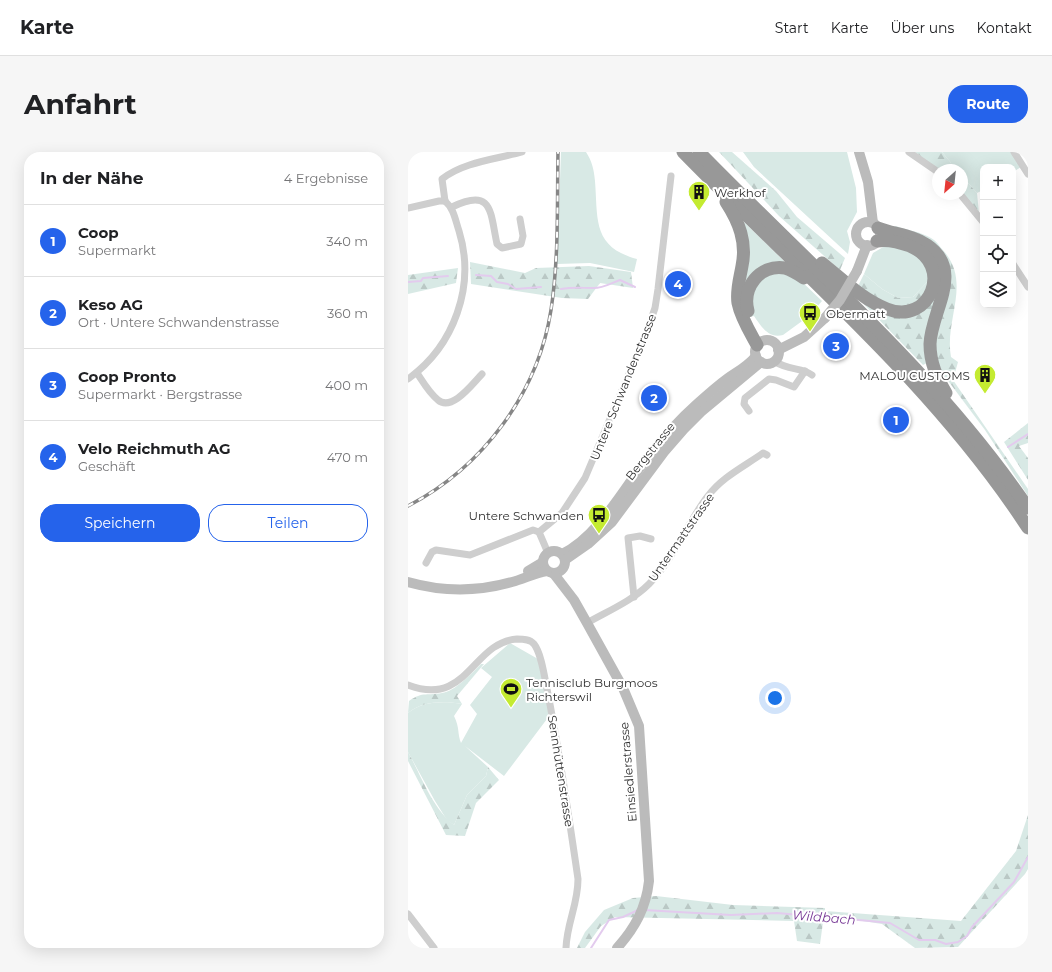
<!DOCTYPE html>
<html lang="de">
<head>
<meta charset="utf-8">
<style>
  :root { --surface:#fff; --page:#f6f6f6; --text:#202124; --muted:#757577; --line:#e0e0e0; --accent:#2563eb }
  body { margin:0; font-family:Montserrat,sans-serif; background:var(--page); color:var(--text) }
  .controls { position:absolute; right:12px; top:12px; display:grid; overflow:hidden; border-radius:8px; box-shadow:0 4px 16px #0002 }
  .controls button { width:36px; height:36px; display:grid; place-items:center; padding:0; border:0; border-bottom:1px solid var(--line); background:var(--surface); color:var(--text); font:20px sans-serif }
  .compass { position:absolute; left:524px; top:12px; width:36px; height:36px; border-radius:50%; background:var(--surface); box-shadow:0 4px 16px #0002; rotate:207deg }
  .you { position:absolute; left:367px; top:546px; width:14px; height:14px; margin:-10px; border:3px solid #fff; border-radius:50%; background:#1a73e8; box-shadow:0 0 0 6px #1a73e833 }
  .badge { display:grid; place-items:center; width:26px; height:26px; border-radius:50%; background:var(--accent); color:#fff; font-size:13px; font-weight:700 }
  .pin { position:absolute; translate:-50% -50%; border:2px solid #fff; box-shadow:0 1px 4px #0006 }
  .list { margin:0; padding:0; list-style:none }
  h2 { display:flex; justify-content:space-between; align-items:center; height:52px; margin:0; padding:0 16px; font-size:17px }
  h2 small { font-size:13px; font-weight:400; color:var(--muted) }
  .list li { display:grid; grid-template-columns:26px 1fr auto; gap:12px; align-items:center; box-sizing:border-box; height:72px; padding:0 16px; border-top:1px solid var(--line) }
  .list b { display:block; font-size:15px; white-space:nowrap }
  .list p { margin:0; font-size:13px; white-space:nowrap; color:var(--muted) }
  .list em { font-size:13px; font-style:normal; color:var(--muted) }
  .actions { display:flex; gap:8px; padding:12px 16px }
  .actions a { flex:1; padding:9px 0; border:1px solid var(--accent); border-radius:16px; text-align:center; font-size:14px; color:var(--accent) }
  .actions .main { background:var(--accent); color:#fff }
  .icon { flex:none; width:22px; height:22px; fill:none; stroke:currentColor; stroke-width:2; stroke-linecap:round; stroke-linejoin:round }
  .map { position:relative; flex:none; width:620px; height:796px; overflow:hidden; border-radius:16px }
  header { display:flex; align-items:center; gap:24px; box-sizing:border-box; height:56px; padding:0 20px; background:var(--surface); border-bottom:1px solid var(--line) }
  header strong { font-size:19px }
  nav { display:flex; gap:22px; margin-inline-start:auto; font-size:14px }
  .intro { display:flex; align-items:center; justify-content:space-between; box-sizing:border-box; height:96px; padding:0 24px }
  h1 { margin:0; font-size:28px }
  .button { padding:10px 18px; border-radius:16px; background:var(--accent); color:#fff; font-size:14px; font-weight:700 }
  main { display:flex; gap:24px; padding:0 24px }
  aside { flex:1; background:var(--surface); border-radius:16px; box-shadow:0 4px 16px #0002 }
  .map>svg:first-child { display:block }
  .grass { fill:#d8e9e5 }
  .forest { fill:url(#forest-firs) }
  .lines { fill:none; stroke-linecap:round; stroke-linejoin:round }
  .stream { stroke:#e3cbee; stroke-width:2 }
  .street { stroke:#cecece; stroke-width:7 }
  .secondary { stroke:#bbb; stroke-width:10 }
  .highway { stroke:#989898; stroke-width:13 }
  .rail-casing { stroke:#868686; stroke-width:3.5 }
  .rail { stroke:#fff; stroke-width:2; stroke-dasharray:6; stroke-linecap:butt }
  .secondary-bridge { stroke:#bbb; stroke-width:10 }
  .labels { text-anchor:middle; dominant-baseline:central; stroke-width:4; stroke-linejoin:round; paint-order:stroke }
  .poi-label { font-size:12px; fill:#313131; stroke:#fff; text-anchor:start }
  .street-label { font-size:12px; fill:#313131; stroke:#fff }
  .water-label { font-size:13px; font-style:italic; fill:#793b97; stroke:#fff }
</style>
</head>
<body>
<header>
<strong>Karte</strong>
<nav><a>Start</a><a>Karte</a><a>Über uns</a><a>Kontakt</a></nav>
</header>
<div class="intro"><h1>Anfahrt</h1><a class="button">Route</a></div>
<main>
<aside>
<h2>In der Nähe<small>4 Ergebnisse</small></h2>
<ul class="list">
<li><span class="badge">1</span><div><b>Coop</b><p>Supermarkt</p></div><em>340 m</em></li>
<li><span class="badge">2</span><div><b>Keso AG</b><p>Ort · Untere Schwandenstrasse</p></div><em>360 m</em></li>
<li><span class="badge">3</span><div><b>Coop Pronto</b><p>Supermarkt · Bergstrasse</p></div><em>400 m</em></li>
<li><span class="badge">4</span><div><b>Velo Reichmuth AG</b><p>Geschäft</p></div><em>470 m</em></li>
</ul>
<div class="actions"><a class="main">Speichern</a><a>Teilen</a></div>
</aside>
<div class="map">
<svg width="620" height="796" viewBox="0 0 620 796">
  <defs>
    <pattern id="forest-firs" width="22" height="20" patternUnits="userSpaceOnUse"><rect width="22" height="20" fill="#d8e9e5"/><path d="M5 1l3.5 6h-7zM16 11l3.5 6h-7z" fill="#bac8c5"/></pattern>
  </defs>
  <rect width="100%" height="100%" fill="#fff"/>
  <!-- grass -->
  <g class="grass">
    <path d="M153,0H178C184,9 186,18 187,29C190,67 184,95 229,107L226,120L182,111L149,112Z"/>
    <path d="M335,0H439L448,36L449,60L439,79L442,90L440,102L346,15Z"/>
    <path d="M534,0H605L613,15L605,20V15H575V38L569,41L554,24V18H549Z"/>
    <path d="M334,68L381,114L390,126L414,149L401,164L375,183C360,187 353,174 346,164L338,166Z"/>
    <path d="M477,94C500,94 518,104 521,128L505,145L490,146L474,137L456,122L465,101Z"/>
    <path d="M102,491L130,507L142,563L96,624L57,594L80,615L78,624L59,643L46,673L39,668L27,649L0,600V561C14,549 36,549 54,552L46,564C52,576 49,581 53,591L69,562L62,553L84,525L73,516Z"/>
  </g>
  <!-- forest -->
  <g class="forest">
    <path d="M311,0H324L368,39L389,65L437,106L432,118L371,64Z"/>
    <path d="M507,0H534L549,18H530Z"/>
    <path d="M554,24L569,41L571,61L554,42Z"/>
    <path d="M488,74C499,78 513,80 523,86C527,88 531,93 534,97C565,130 536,167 543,205L550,210L545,228L620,337V344L577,278L532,218L526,193L541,128L483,76Z"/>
    <path d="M62,110L117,121L128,116L181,114L223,120L225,136L192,131L180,147L154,146L63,132Z"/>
    <path d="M50,116L48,131L0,142V123Z"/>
    <path d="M456,122L474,137L490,146L505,145L521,128L529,151C518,177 515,183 519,211L515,213L446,142Z"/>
    <path d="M620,271V291L611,294L620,306V328L596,290Z"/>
    <path d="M73,512H76L49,544L54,552C36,549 14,549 0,561L1,549C15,539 20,544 34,541C46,540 64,521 73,512Z"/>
    <path d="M0,600C13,623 24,656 46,673L59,643L78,624L80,615L91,628L68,651L57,684L38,683L0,609Z"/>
    <path d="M620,663V717L617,722L550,795L507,796L474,772L416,763L412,792L389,789L386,769L207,765L193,774L177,796H169L177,780L196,758L225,746L248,744L325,753L417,756V759L553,769L608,699Z"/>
  </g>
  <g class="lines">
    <!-- stream -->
    <g class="stream">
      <path d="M68,123L83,124L89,130L100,132L108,137L133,135"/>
      <path d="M0,130L13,129L15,126L40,124"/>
      <path d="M153,137C165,135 174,136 184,136C194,137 203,131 212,128L227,135"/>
      <path d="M600,295L620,282"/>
      <path d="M236,758L323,763L369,761L462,769L482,771L511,788H527L538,792L550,790L559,784L564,775L606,730L620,705"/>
      <path d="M183,796L201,768L215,765L230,758"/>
    </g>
    <!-- street -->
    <g class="street">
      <path d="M501,0L530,20"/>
      <path d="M606,0L620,22"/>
      <path d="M552,42L575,70"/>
      <path d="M37,49L34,27C55,10 89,7 114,0"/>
      <path d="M44,55C85,35 82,60 89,92L94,96L113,92L115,84L112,67"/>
      <path d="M0,56L31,49H37"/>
      <path d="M605,112L620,135"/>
      <path d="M366,209C381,219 393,215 404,223"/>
      <path d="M9,221C15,230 21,241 30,248C44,260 65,231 74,222"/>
      <path d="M0,227C46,194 68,134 51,79C47,67 46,57 37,49"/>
      <path d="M341,259L336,252L337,246L361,227L368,228L386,235L397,219"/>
      <path d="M140,401L131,380L154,361L177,326L239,179L247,156L250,137L263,24"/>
      <path d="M18,411L24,400L28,398L62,403L125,378L131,380"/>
      <path d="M226,445L220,386L232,384L243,387"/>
      <path d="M179,471C200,459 224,449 241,432C266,407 279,371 300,344C314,325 337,314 355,301L359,303"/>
      <path d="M0,533C60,556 64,490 109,487C115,487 122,487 126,492C134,502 137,529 140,542C152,603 161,665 170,727C170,753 159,770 158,796"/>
      <path d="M0,762L26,796"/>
    </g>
    <!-- secondary -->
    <g class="secondary">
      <path d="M451,0L460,30L465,71"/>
      <circle cx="460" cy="82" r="12"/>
      <path d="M449,119L459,93"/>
      <circle cx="359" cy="200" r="12"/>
      <path d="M370,198L396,185L417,166"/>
      <circle cx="146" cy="410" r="11"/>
      <path d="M154,402C189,386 217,335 240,305C255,286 271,268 289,252C299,243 309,234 320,226C330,219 340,214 348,204"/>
      <path d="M157,408L180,392L204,370L256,300L276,277L293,260L353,210"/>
      <path d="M120,419L135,410"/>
      <path d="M146,422L166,448L179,471L215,536L231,574L241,729C238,756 227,776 209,796"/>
      <path d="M0,430C35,440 69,440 104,430C116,427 126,421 139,419"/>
    </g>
    <!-- highway -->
    <g class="highway">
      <path d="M275,0C394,122 526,232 620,376"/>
      <path d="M291,0C404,116 528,221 620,356"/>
      <path d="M318,50C331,70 339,90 334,114C332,126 328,138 330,151C333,166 342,180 349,193"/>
      <path d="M470,76C485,82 505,83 519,93C557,119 523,159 522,192C522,211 529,226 538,241"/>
      <path d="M414,111C434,127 455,148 479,157C522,174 547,113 502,94C491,90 480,87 469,89"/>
      <path d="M340,159C334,136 351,112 377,116C384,118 390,122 396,126"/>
    </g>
    <!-- rail casing -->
    <g class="rail-casing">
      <path id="rail" d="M0,354C75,315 130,241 143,158C151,106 149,52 150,0"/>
    </g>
    <!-- rail -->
    <use href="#rail" class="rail"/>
    <!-- secondary-bridge -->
    <path class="secondary-bridge" d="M417,166L432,148L449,119"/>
  </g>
  <!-- icons -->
  <defs>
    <g id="building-pin" transform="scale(1.15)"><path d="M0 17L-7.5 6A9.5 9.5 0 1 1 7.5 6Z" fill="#c4eb31" stroke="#fff"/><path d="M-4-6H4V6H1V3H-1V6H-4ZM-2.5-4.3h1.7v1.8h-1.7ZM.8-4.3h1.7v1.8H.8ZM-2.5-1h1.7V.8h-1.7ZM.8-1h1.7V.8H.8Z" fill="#111"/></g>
    <g id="bus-pin" transform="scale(1.15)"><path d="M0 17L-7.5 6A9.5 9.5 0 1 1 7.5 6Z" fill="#c4eb31" stroke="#fff"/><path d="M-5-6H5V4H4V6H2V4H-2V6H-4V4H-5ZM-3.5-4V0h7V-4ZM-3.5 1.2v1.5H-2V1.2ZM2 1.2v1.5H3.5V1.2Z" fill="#111"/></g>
    <g id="stadium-pin" transform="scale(1.15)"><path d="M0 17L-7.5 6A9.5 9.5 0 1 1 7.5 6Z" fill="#c4eb31" stroke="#fff"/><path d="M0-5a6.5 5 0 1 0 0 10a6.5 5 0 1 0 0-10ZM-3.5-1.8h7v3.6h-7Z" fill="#111"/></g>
  </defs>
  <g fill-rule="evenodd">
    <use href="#building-pin" x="291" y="40"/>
    <use href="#bus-pin" x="402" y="161"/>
    <use href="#building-pin" x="577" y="223"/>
    <use href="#bus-pin" x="191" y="363"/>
    <use href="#stadium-pin" x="103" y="537"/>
  </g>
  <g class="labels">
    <!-- poi labels -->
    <g class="poi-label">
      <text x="306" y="40">Werkhof</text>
      <text x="418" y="161">Obermatt</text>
      <text x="562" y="223" text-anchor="end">MALOU CUSTOMS</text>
      <text x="176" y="363" text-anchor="end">Untere Schwanden</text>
      <text x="118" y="530">Tennisclub Burgmoos<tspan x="118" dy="14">Richterswil</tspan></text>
    </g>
    <!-- street labels -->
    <g class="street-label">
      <text transform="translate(215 235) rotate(-68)">Untere Schwandenstrasse</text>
      <text transform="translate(242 299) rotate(-51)">Bergstrasse</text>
      <text transform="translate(273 385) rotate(-55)">Untermattstrasse</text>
      <text transform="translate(153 619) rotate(81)">Sennhüttenstrasse</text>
      <text transform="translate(220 620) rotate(-95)">Einsiedlerstrasse</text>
    </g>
    <!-- water labels -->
    <g class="water-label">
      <text transform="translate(416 765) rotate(5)">Wildbach</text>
    </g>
  </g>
</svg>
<div class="controls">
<button>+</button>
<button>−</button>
<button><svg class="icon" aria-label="locate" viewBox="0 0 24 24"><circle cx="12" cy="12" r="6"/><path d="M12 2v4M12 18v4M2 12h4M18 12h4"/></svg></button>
<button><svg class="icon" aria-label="layers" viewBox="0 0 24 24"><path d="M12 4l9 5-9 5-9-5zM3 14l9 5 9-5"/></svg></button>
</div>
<svg class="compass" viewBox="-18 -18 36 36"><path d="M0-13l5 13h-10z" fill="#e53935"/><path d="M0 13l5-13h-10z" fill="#757577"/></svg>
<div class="you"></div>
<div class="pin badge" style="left:488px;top:268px">1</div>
<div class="pin badge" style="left:246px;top:246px">2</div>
<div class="pin badge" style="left:428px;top:194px">3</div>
<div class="pin badge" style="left:270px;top:132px">4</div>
</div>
</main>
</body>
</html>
